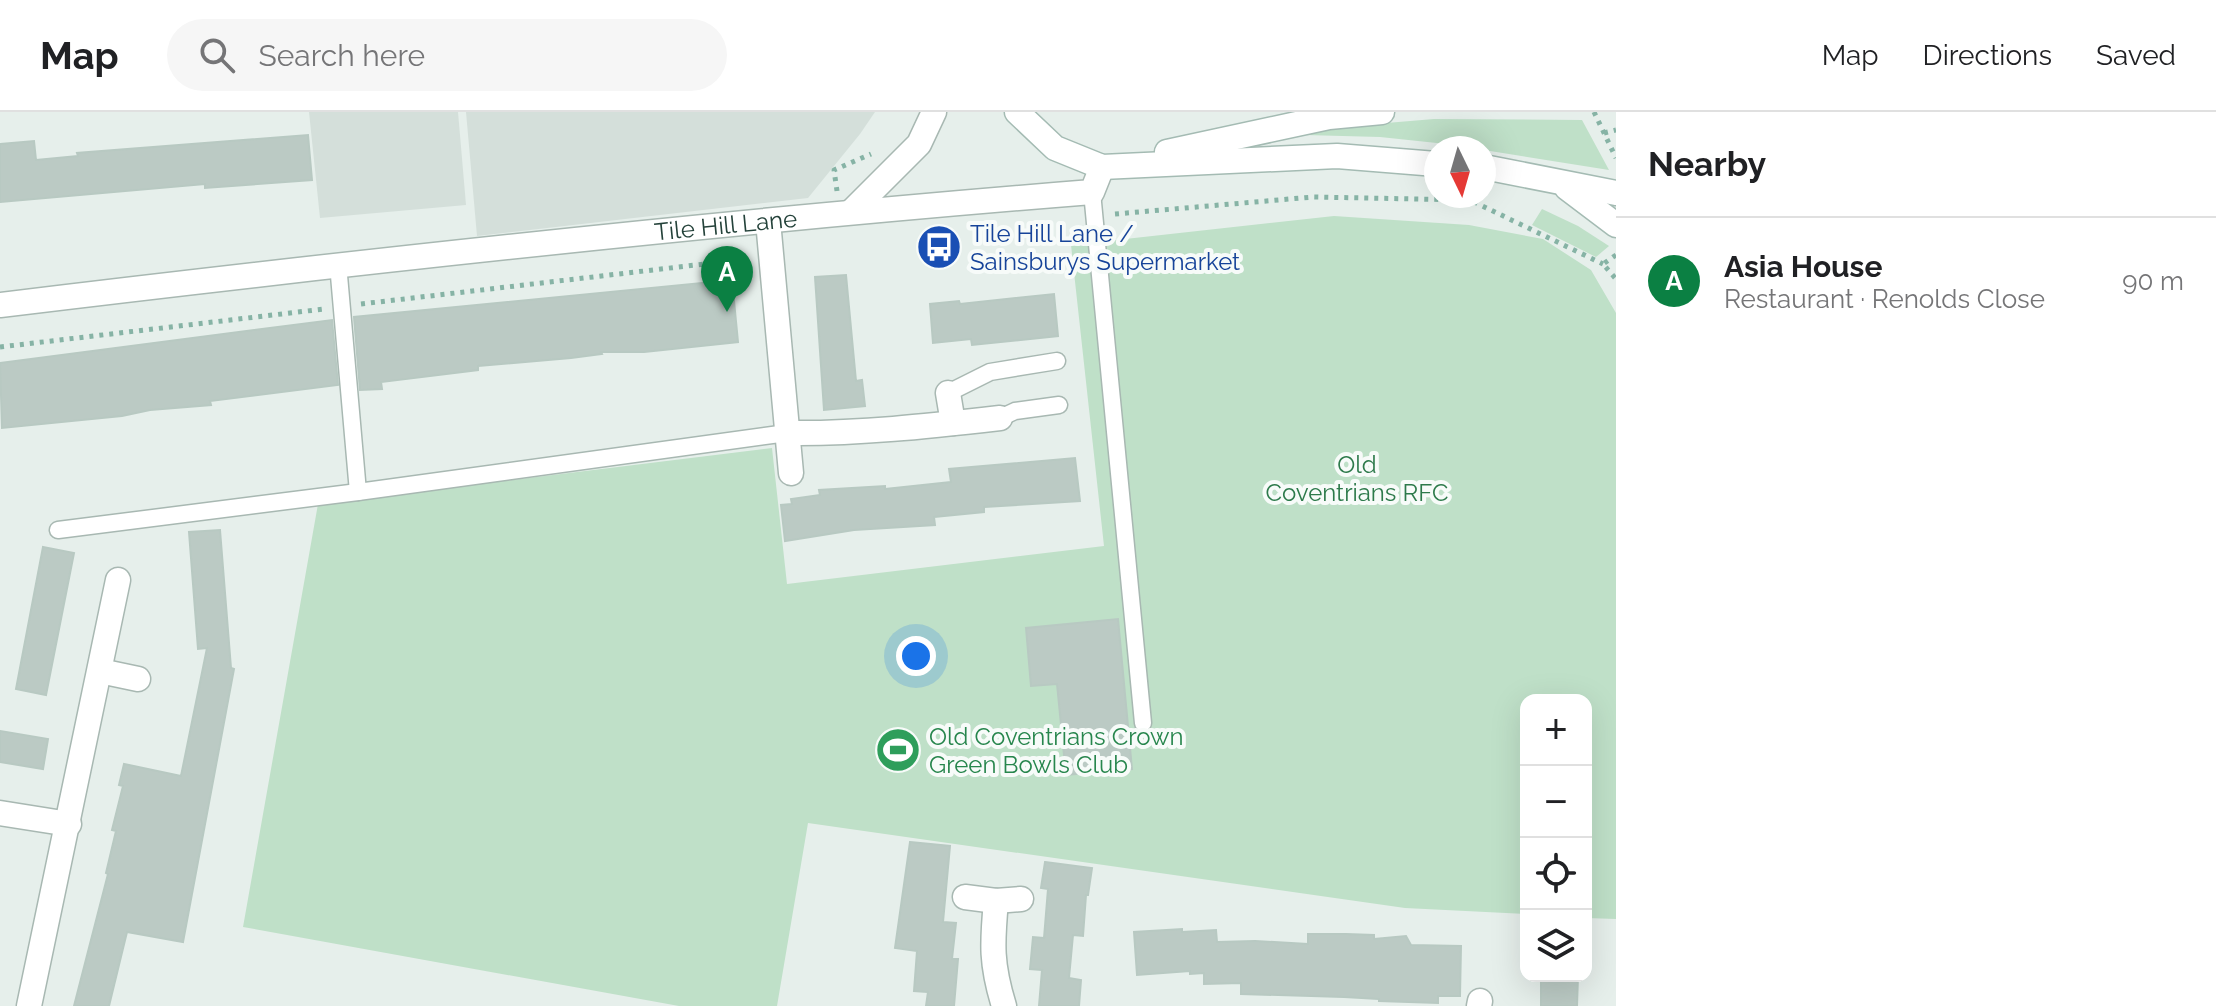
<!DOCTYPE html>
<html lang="en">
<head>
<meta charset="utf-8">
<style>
  :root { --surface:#fff; --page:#f6f6f6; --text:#202124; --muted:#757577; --line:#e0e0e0; --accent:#0b8043 }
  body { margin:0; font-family:Raleway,sans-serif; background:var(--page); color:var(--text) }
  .controls { position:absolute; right:24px; bottom:24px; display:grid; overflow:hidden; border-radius:16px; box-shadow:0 8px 32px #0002 }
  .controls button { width:72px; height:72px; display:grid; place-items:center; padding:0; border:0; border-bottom:2px solid var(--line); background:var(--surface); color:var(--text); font:40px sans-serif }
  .compass { position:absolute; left:1424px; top:24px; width:72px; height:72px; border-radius:50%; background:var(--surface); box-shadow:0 8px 32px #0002; rotate:175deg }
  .you { position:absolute; left:916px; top:544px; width:28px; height:28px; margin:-20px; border:6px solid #fff; border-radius:50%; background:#1a73e8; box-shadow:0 0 0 12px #1a73e833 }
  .badge { display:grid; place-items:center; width:52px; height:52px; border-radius:50%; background:var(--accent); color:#fff; font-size:26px; font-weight:700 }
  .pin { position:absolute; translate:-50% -66px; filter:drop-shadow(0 2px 4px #0008) }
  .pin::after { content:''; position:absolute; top:42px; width:28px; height:24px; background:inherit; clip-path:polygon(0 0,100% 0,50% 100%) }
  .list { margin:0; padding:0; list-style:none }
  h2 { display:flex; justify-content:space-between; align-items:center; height:104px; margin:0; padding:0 32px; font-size:34px }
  h2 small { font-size:26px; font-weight:400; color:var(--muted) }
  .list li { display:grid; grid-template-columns:52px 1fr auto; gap:24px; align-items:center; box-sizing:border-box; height:128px; padding:0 32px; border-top:2px solid var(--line) }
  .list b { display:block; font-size:30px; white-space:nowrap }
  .list p { margin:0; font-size:26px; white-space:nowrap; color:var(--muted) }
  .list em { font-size:26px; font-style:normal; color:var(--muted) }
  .icon { flex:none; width:44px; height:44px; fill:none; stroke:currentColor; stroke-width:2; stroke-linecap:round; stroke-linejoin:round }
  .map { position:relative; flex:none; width:1616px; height:894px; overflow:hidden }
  header { display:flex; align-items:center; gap:48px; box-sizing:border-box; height:112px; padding:0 40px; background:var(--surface); border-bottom:2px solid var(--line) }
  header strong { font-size:38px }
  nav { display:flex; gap:44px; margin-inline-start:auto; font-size:28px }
  .search { width:560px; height:72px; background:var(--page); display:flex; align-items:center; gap:20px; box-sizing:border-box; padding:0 28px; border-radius:44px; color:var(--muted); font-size:30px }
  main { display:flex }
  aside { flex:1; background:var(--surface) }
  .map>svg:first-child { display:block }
  .built { fill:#d4dfda }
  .green { fill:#bfe0c8 }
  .building { fill:#bbcac4; stroke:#b8c9c2; stroke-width:2 }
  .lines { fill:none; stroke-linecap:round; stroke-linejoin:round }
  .service-casing { stroke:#a8b8b2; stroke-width:19 }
  .minor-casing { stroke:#a8b8b2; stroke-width:27 }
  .secondary-casing { stroke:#a4bbb3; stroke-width:27 }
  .path { stroke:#86b3a5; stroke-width:5; stroke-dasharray:4 6; stroke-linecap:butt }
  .service { stroke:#fff; stroke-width:16 }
  .minor { stroke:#fff; stroke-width:24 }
  .secondary { stroke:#fff; stroke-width:24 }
  .labels { text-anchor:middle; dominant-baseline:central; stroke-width:8; stroke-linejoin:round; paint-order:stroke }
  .street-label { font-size:24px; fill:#24423a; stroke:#f7fbf9 }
  .transit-label { font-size:24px; fill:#164399; stroke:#f7fbf9; text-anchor:start }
  .park-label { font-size:24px; fill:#2d7a4b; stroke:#f7fbf9 }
  .leisure-label { font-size:24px; fill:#27864d; stroke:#f7fbf9; text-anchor:start }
</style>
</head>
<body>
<header>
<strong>Map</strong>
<div class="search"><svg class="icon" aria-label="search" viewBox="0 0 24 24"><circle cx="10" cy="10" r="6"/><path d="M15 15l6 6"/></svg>Search here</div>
<nav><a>Map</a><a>Directions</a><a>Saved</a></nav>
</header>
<main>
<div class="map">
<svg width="1616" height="894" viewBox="0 0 1616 894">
  <rect width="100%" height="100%" fill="#e6efeb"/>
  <!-- built -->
  <g class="built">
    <path d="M309,0H458L466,93L320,106Z"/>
    <path d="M466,0H875L860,22L808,86L477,124Z"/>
  </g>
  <!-- green -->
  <g class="green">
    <path d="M1434,7L1582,8L1609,58L1484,38V36L1380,25L1305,23L1303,18Z"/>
    <path d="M1542,97L1578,114L1609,134L1596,145L1532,113Z"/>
    <path d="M1334,104L1469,113L1543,127L1591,158L1616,201V807L1586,806V588H1526V802L1405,796L808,711L777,894H679L243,815L318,392L772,336L787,472L1104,434L1071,133Z"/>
  </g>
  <!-- building -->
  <g class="building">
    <path d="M308,23L312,68L205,76V72L0,90V32L34,29L36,48L78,44L77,41Z"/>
    <path d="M846,163L856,269L862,268L865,294L824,298L815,165Z"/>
    <path d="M732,168L738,230L644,240H601L602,242L571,246L478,254V258L381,270L382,277L360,278L354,205Z"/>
    <path d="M1054,182L1058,224L972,233L971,227L933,231L930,192L959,189L960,192Z"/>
    <path d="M332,208L338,273L210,289L211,293L150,298L122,304L2,316L0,251Z"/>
    <path d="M1075,346L1080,389L984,395V400L934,405L935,413L854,418L785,429L781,393L792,392L791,387L820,383L819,378L885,374V377L951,370L949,357Z"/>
    <path d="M220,418L231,556L234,557L183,830L127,820L109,894H74L108,762L106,761L116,719L112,718L123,674L119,673L124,652L181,664L207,536L198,537L189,420Z"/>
    <path d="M43,435L74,441L46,583L16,577Z"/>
    <path d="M1118,507L1132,657L1066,663L1057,572L1031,574L1026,516Z"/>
    <path d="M0,619L48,627L43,657L0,650Z"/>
    <path d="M910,730L950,734L943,810L956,811L952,847H958L954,894H926L928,880L914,879L917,839L895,836Z"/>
    <path d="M1045,750L1092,756L1088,783H1086L1083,824L1073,823L1069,866L1081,868L1079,894H1039L1042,858L1030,857L1033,825L1044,826L1048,777L1041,776Z"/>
    <path d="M1182,817V820L1216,818L1217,830L1255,829L1308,832V822H1346L1374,823V827L1406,824L1411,833L1461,834L1460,884H1438V891L1379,889V887L1344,885L1241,882V871L1204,872V861L1190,862V859L1137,863L1134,820Z"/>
    <path d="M1541,864H1578L1577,894H1541Z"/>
  </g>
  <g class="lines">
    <!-- service casing -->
    <g class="service-casing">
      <g id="service">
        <path d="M1092,80L1143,611"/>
        <path d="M338,152L358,380"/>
        <path d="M948,281L990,260L1057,249"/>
        <path d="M1000,306L1015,299L1059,293"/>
        <path d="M58,418L358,380L787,321"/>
      </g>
    </g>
    <!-- minor casing -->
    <g class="minor-casing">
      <g id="minor">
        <path d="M852,99L919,32L934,0"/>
        <path d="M768,109L791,361"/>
        <path id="s1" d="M0,193C363,149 727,109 1092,80L1102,55"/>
        <path d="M948,281L953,311"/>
        <path d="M787,321C858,322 929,314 1000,306"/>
        <path d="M100,559L138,567"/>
        <path d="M0,701L69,712"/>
        <path d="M965,785L996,789L1021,787"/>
        <path d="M996,789C992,832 991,852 1004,894"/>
        <path d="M29,894L118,468"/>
        <path d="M1479,894L1480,889"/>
      </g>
    </g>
    <!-- secondary casing -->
    <g class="secondary-casing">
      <g id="secondary">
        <path d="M1017,0L1055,36L1102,55L1337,44L1436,52"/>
        <path d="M1167,40L1329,5L1382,0"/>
        <path d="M1484,55L1616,81"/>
        <path d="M1567,76L1616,113"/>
      </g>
    </g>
    <!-- path -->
    <g class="path">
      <path d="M1594,0L1616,46"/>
      <path d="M1604,21L1616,18"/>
      <path d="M837,79L834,58L871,42"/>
      <path d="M1115,102L1313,85L1470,88L1603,152"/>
      <path d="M1616,143L1603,152L1616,167"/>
      <path d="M361,192L730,149L748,145"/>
      <path d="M0,235L324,197"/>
    </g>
    <!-- service -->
    <use href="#service" class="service"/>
    <!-- minor -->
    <use href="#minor" class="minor"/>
    <!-- secondary -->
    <use href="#secondary" class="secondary"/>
  </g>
  <!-- icons -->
  <defs>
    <g id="bus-disc" transform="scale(2.3)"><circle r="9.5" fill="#1a4fb4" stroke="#f7fbf9"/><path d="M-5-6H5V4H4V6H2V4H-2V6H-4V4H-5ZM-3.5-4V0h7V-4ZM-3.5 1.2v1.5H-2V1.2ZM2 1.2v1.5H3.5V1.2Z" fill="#fff"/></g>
    <g id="stadium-disc" transform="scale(2.3)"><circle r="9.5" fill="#2e9e5b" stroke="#f7fbf9"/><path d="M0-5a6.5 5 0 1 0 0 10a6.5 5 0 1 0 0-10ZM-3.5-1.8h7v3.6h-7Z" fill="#fff"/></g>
  </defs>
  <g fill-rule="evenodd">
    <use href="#bus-disc" x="939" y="135"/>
    <use href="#stadium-disc" x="898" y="638"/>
  </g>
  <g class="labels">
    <!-- street labels -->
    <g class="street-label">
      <text stroke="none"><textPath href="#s1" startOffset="730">Tile Hill Lane</textPath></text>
    </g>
    <!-- transit labels -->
    <g class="transit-label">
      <text x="970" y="121">Tile Hill Lane /<tspan x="970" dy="28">Sainsburys Supermarket</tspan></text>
    </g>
    <!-- park labels -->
    <g class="park-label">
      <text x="1357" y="352">Old<tspan x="1357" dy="28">Coventrians RFC</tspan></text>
    </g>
    <!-- leisure labels -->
    <g class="leisure-label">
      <text x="929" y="624">Old Coventrians Crown<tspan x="929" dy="28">Green Bowls Club</tspan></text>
    </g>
  </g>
</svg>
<div class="controls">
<button>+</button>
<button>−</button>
<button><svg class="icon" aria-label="locate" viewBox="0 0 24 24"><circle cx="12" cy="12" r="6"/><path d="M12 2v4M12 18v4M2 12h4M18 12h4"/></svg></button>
<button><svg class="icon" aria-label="layers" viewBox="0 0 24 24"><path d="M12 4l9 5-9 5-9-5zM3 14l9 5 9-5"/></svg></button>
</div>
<svg class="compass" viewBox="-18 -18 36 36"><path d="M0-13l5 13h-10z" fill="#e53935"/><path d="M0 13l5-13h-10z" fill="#757577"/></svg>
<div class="you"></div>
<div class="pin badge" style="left:727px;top:200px">A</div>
</div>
<aside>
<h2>Nearby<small></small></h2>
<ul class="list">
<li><span class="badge">A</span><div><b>Asia House</b><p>Restaurant · Renolds Close</p></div><em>90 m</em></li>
</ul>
</aside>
</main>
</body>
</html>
